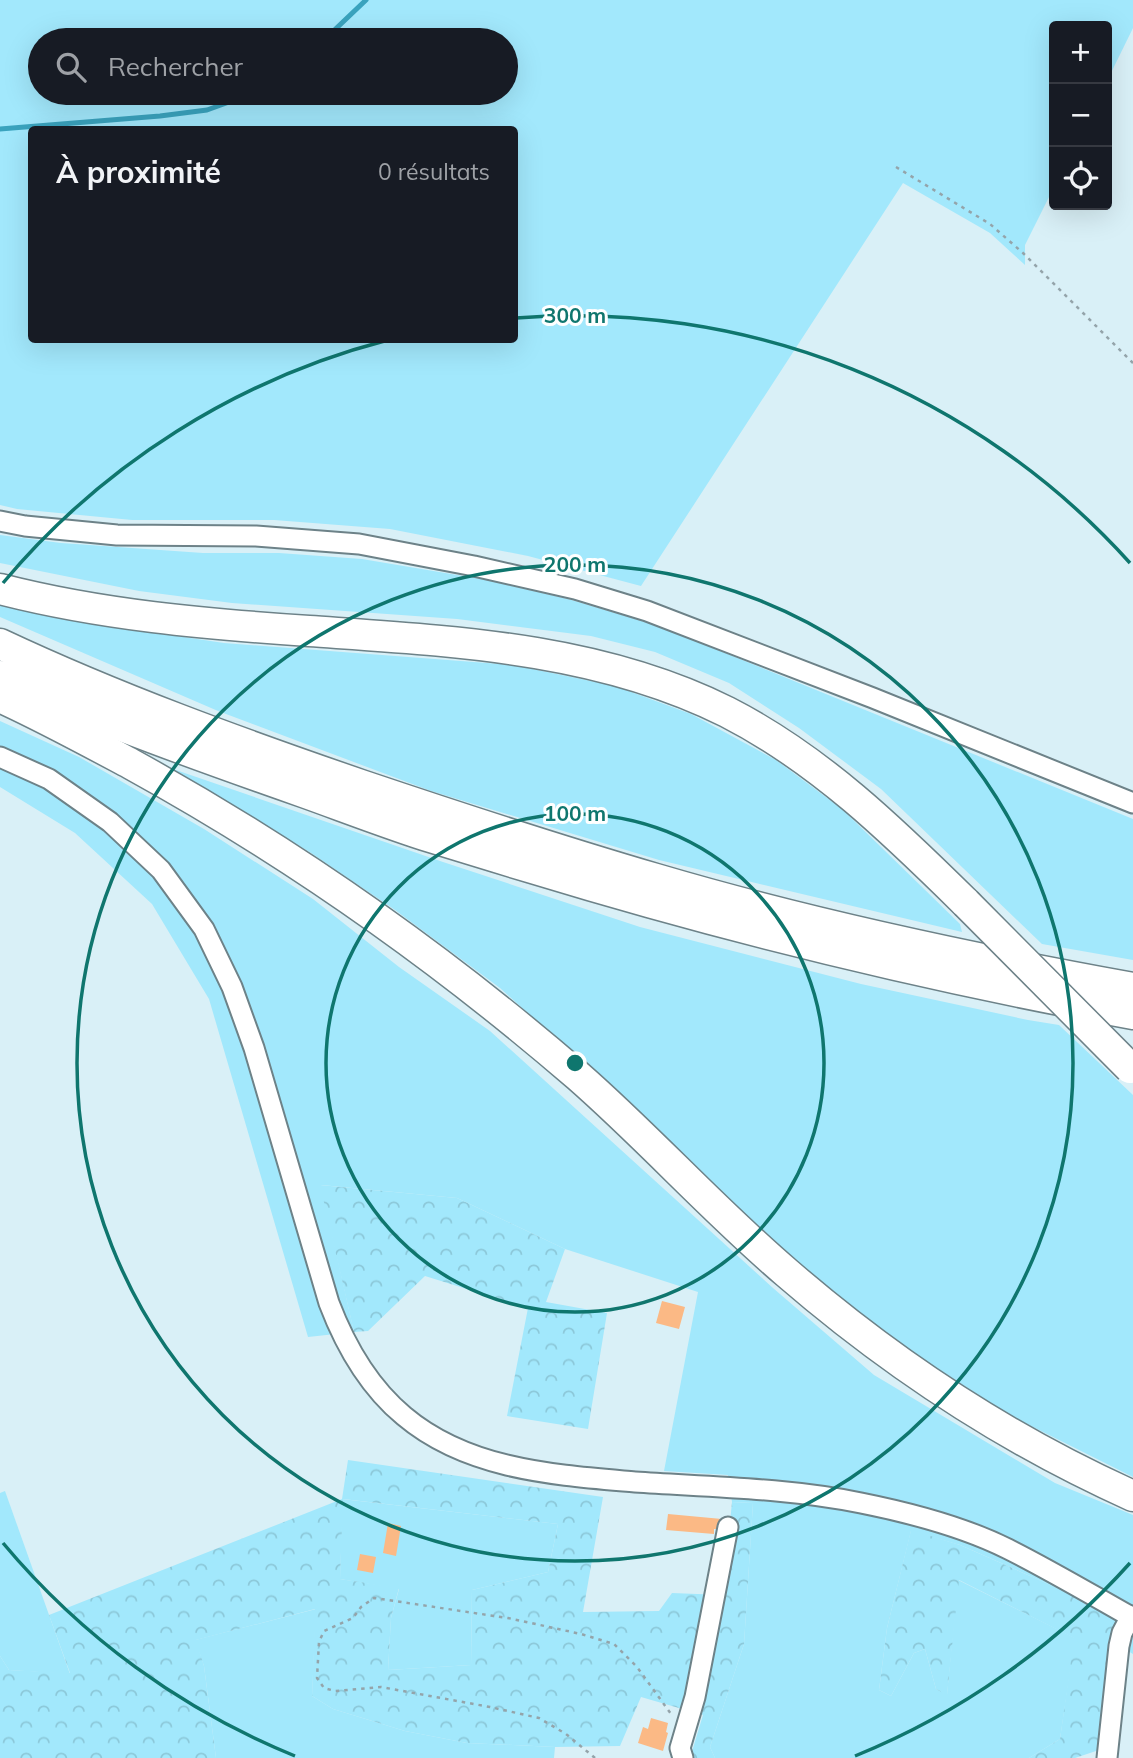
<!DOCTYPE html>
<html lang="fr">
<head>
<meta charset="utf-8">
<style>
  :root { --surface:#171b24; --page:#242831; --text:#f1f3f6; --muted:#9ea1a6; --line:#363941 }
  body { margin:0; font-family:Mulish,sans-serif; background:var(--page); color:var(--text) }
  .controls { position:absolute; right:21px; top:21px; display:grid; overflow:hidden; border-radius:7px; box-shadow:0 7px 28px #0002 }
  .controls button { width:63px; height:63px; display:grid; place-items:center; padding:0; border:0; border-bottom:2px solid var(--line); background:var(--surface); color:var(--text); font:35px sans-serif }
  .list { margin:0; padding:0; list-style:none }
  h2 { display:flex; justify-content:space-between; align-items:center; height:91px; margin:0; padding:0 28px; font-size:30px }
  h2 small { font-size:23px; font-weight:400; color:var(--muted) }
  .icon { flex:none; width:38px; height:38px; fill:none; stroke:currentColor; stroke-width:2; stroke-linecap:round; stroke-linejoin:round }
  .map { position:relative; flex:none; width:1133px; height:1758px; overflow:hidden }
  .search { position:absolute; background:var(--surface); box-shadow:0 7px 28px #0002; left:28px; top:28px; width:490px; height:77px; display:flex; align-items:center; gap:18px; box-sizing:border-box; padding:0 24px; border-radius:38px; color:var(--muted); font-size:26px }
  .panel { position:absolute; background:var(--surface); box-shadow:0 7px 28px #0002; left:28px; top:126px; width:490px; height:217px; border-radius:7px }
  .map>svg:first-child { display:block }
  .green { fill:#a2e8fc; fill-rule:evenodd }
  .forest { fill:url(#forest-crowns); fill-rule:evenodd }
  .lines { fill:none; stroke-linecap:round; stroke-linejoin:round }
  .stream { stroke:#3aa3be; stroke-width:5 }
  .building { fill:#fbb985 }
  .minor-casing { stroke:#6d8288; stroke-width:23 }
  .highway-casing { stroke:#6d8288; stroke-width:33 }
  .path { stroke:#94a4aa; stroke-width:2.5; stroke-dasharray:3.5 5; stroke-linecap:butt }
  .minor { stroke:#fff; stroke-width:19 }
  .highway { stroke:#fff; stroke-width:30 }
  .highway-bridge-casing { stroke:#6d8288; stroke-width:33; stroke-linecap:butt }
  .highway-bridge { stroke:#fff; stroke-width:30 }
  .ring { fill:none; stroke:#0f766e; stroke-width:3.5 }
  .centre { fill:#0f766e; stroke:#fff; stroke-width:3.5 }
  .ring-label { font-size:21px; text-anchor:middle; font-weight:bold; fill:#0f766e; stroke:#fff; stroke-width:6; stroke-linejoin:round; paint-order:stroke }
</style>
</head>
<body>
<div class="map">
<svg width="1133" height="1758" viewBox="0 0 1133 1758">
  <defs>
    <pattern id="forest-crowns" width="20" height="18" patternUnits="userSpaceOnUse" patternTransform="scale(1.75)"><rect width="20" height="18" fill="#a2e8fc"/><path d="M2 6a3 3 0 1 1 6 0M12 15a3 3 0 1 1 6 0" fill="none" stroke="#8cc8d9"/></pattern>
  </defs>
  <rect width="100%" height="100%" fill="#d9f0f7"/>
  <!-- green -->
  <g class="green">
    <path d="M0,0H1133V28L1107,81V26H1054V187L1025,245V265L990,233L903,183L641,586L528,556L390,529L274,520H132L17,509L0,505ZM40,40H506V93H40ZM32,130H514V340H32Z"/>
    <path d="M0,535L61,543L203,553H279L362,559L487,580L568,599L659,626L1133,819V960L1042,944L881,789L799,728L729,683L655,652L591,636L457,619L232,603L139,591L0,563Z"/>
    <path d="M0,604L70,620L224,643L513,665L615,686L691,714L776,760L842,809L960,924L962,932L659,860L431,791L218,711L0,617Z"/>
    <path d="M0,721L79,757L204,829L313,899L399,967L490,1031L773,1288L874,1375L1055,1483L1133,1515V1654L1128,1651L1116,1620L1071,1594L960,1545L911,1531L887,1628L879,1690L891,1696L914,1653L925,1649L936,1689L947,1694L958,1580L1075,1638L1060,1739L1029,1758H715L710,1747L744,1644L753,1503L732,1502L728,1475L664,1471L698,1292L565,1249L457,1198L321,1185L354,1332L308,1337L209,999L152,904L75,833L0,787Z"/>
    <path d="M173,769L443,862L640,927L861,984L1028,1020L1059,1025L1133,1095V1477L1009,1415L912,1352L799,1267L600,1078L500,988L395,910L311,853Z"/>
    <path d="M5,1491L70,1674L9,1670L0,1656V1493Z"/>
    <path d="M342,1499L558,1524L548,1572L472,1590L471,1665L388,1670L391,1618L399,1589L340,1579Z"/>
    <path d="M316,1609L312,1696L333,1709L405,1731L467,1743L555,1747L554,1758H216L204,1666L195,1640Z"/>
  </g>
  <!-- forest -->
  <g class="forest">
    <path d="M320,1185L457,1198L565,1249L546,1302L607,1313L588,1429L507,1416L528,1308L425,1276L368,1331L354,1332Z"/>
    <path d="M348,1460L603,1497L583,1612L659,1611L672,1593L723,1595L732,1502L753,1503L744,1644L710,1747L715,1758H690L703,1715L641,1697L620,1746L555,1747L467,1743L405,1731L333,1709L312,1696L315,1609L196,1640L204,1666L216,1758H0V1656L9,1670L70,1673L49,1615L342,1499ZM343,1499L558,1524L548,1572L472,1590L471,1665L388,1670L391,1618L399,1588L340,1579Z"/>
    <path d="M911,1530L960,1545L1071,1594L1116,1620L1099,1750L1075,1758H1029L1060,1739L1074,1638L959,1580L947,1695L936,1689L925,1649L914,1653L891,1696L879,1690L887,1628Z"/>
  </g>
  <g class="lines">
    <!-- stream -->
    <g class="stream">
      <path d="M324,40L366,0"/>
      <path d="M0,129L160,116L207,110L254,93"/>
    </g>
  </g>
  <!-- building -->
  <g class="building">
    <path d="M662,1301L685,1307L679,1329L656,1323Z"/>
    <path d="M668,1514L722,1519L721,1529H714V1534L666,1530Z"/>
    <path d="M388,1523L401,1526L396,1556L383,1553Z"/>
    <path d="M360,1554L376,1557L373,1573L357,1570Z"/>
    <path d="M651,1718L668,1723L666,1732L668,1733L663,1751L638,1743L643,1727L648,1729Z"/>
  </g>
  <g class="lines">
    <!-- minor casing -->
    <g class="minor-casing">
      <g id="minor">
        <path d="M0,521L25,526L117,535L256,536L359,544L474,566L575,589L647,611L873,698L1133,803"/>
        <path d="M0,757L49,779L110,822L161,870L204,929L232,987L254,1048L329,1303C345,1345 369,1387 404,1416C468,1470 555,1475 635,1482C710,1487 787,1488 861,1503C911,1513 962,1526 1008,1549C1050,1570 1092,1595 1133,1618"/>
        <path d="M683,1758L680,1748L695,1697L728,1527"/>
        <path d="M1107,1758L1119,1646L1122,1633L1131,1616"/>
      </g>
    </g>
    <!-- highway casing -->
    <g class="highway-casing">
      <g id="highway">
        <path d="M0,589C101,615 205,624 309,631C451,641 597,647 727,712C819,759 893,831 966,903"/>
        <path d="M0,644C117,699 239,743 361,785C459,818 557,850 656,879C812,925 973,959 1133,988"/>
        <path d="M0,676C100,720 203,757 306,793C345,807 384,822 424,835C459,846 496,857 532,868C729,928 930,977 1133,1014"/>
        <path d="M0,697C44,717 88,741 131,764C291,852 440,957 578,1076C650,1139 714,1211 787,1273C890,1362 1008,1440 1133,1496"/>
      </g>
    </g>
    <!-- path -->
    <g class="path">
      <path d="M896,167L990,224L1023,253L1133,363"/>
      <path d="M595,1758L566,1734L539,1718L490,1707L381,1687L335,1691L324,1688L317,1678L319,1642L324,1631L353,1618L361,1607L374,1598L508,1618L581,1634L614,1644L637,1667L671,1714"/>
    </g>
    <!-- minor -->
    <use href="#minor" class="minor"/>
    <!-- highway -->
    <use href="#highway" class="highway"/>
    <!-- highway-bridge casing -->
    <g class="highway-bridge-casing">
      <path id="highway-bridge" d="M966,903L1130,1068"/>
    </g>
    <!-- highway-bridge -->
    <use href="#highway-bridge" class="highway-bridge"/>
  </g>
  <!-- distance rings -->
  <g class="ring">
    <circle cx="575" cy="1063" r="249"/>
    <circle cx="575" cy="1063" r="498"/>
    <path d="M1130 1563A747 747 0 0 1 855 1756M295 1756A747 747 0 0 1 3 1543M3 583A747 747 0 0 1 388 340M516 318A747 747 0 0 1 1130 563"/>
  </g>
  <circle cx="575" cy="1063" r="10" class="centre"/>
  <g class="ring-label">
    <text x="575" y="323">300 m</text>
    <text x="575" y="572">200 m</text>
    <text x="575" y="821">100 m</text>
  </g>
</svg>
<div class="controls">
<button>+</button>
<button>−</button>
<button><svg class="icon" aria-label="locate" viewBox="0 0 24 24"><circle cx="12" cy="12" r="6"/><path d="M12 2v4M12 18v4M2 12h4M18 12h4"/></svg></button>
</div>
<div class="search"><svg class="icon" aria-label="search" viewBox="0 0 24 24"><circle cx="10" cy="10" r="6"/><path d="M15 15l6 6"/></svg>Rechercher</div>
<section class="panel">
<h2>À proximité<small>0 résultats</small></h2>
<ul class="list">
</ul>
</section>
</div>
</body>
</html>
